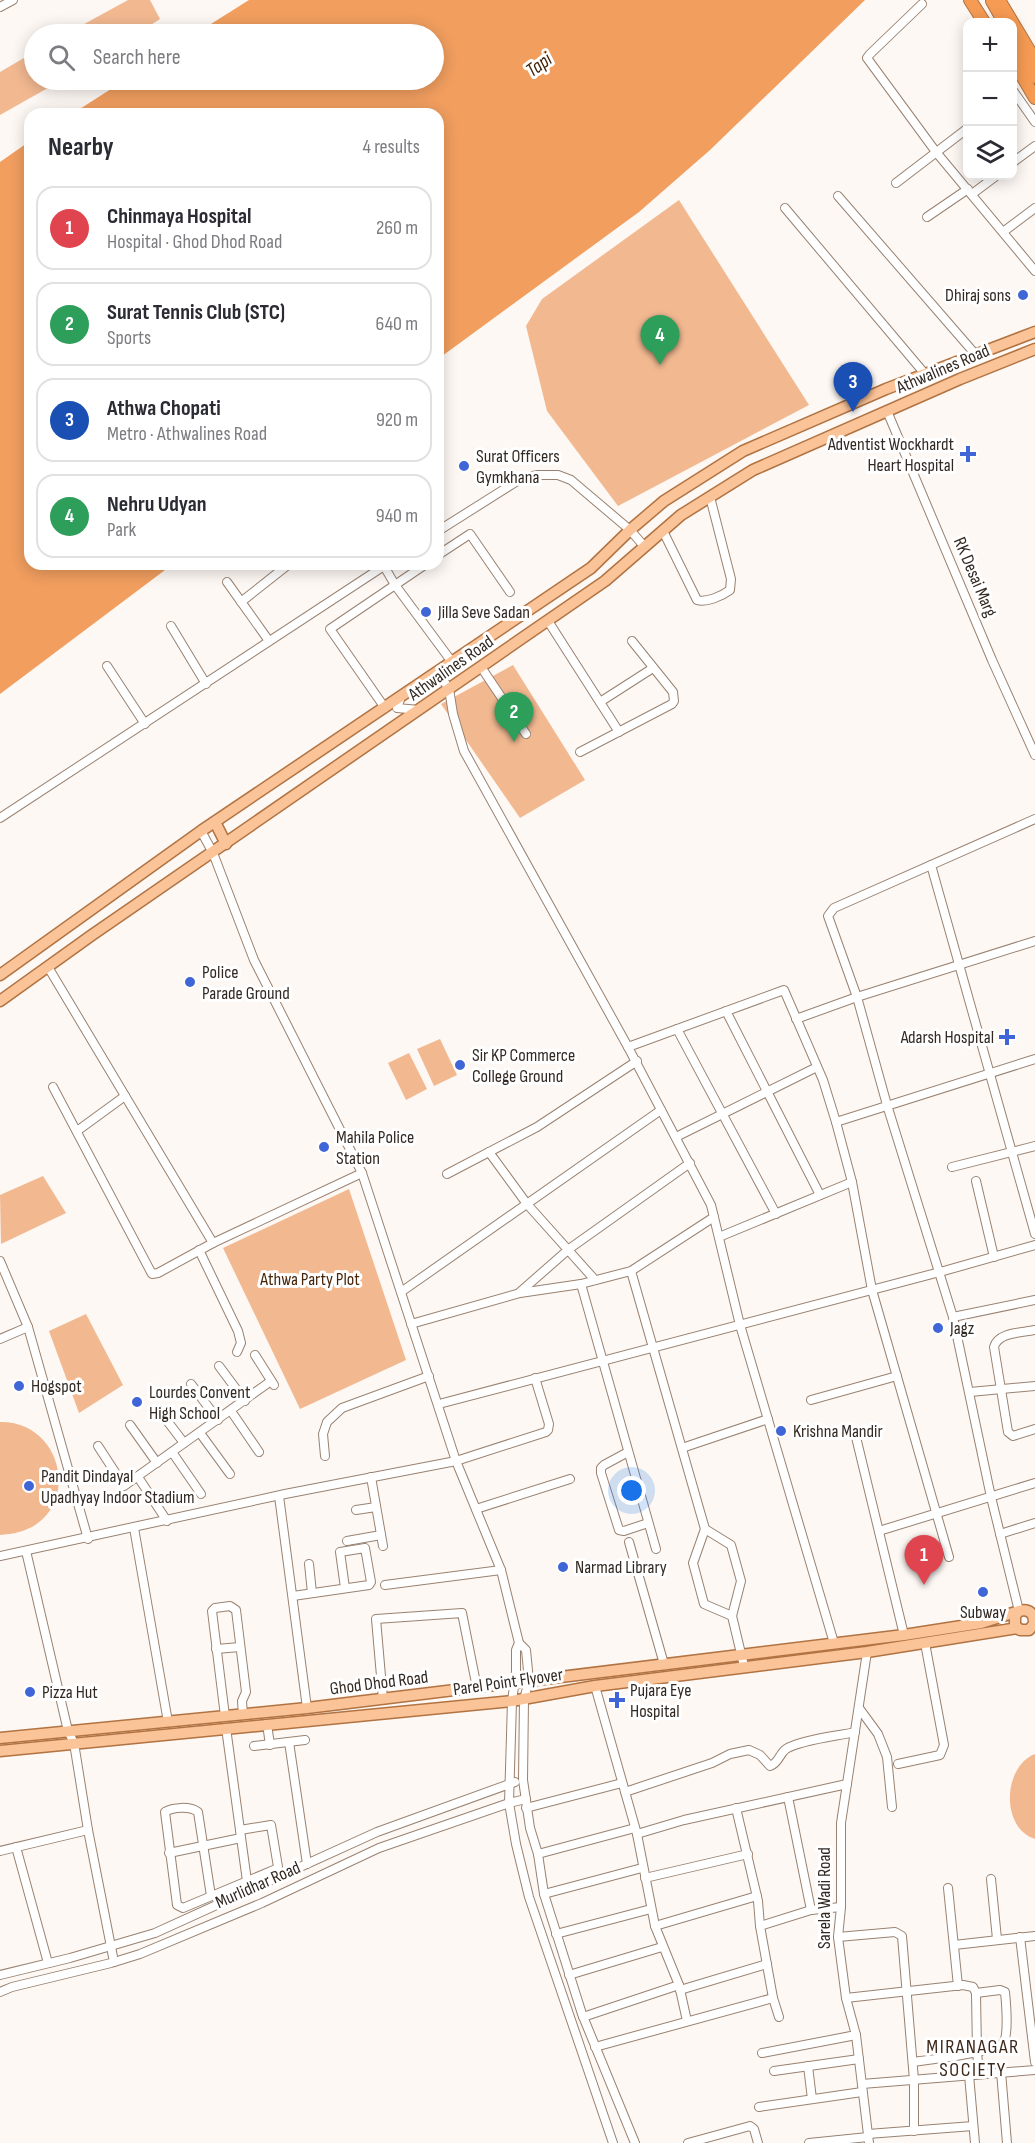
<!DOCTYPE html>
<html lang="en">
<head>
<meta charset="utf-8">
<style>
  :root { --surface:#fff; --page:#f2f2f3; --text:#2b2b33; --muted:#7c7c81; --line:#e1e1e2; --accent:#4065d7 }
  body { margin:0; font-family:"Sofia Sans Condensed",sans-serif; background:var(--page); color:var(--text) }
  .controls { position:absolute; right:18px; top:18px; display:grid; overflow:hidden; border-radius:12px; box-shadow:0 3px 15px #0003 }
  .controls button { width:54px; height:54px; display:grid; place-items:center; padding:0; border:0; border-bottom:2px solid var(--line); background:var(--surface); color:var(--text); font:30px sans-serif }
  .you { position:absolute; left:632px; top:1491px; width:21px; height:21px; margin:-15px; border:4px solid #fff; border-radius:50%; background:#1a73e8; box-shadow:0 0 0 9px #1a73e833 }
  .badge { display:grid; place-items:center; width:39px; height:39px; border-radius:50%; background:var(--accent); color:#fff; font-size:20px; font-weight:700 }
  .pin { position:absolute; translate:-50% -50px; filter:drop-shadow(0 2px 3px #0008) }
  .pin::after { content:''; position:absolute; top:32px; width:21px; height:18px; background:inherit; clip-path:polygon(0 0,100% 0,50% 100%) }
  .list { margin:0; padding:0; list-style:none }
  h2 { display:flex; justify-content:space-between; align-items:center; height:78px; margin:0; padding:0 24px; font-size:26px }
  h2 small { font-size:20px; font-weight:400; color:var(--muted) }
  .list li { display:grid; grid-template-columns:39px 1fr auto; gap:18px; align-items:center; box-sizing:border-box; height:84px; margin:0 12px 12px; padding:0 12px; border:2px solid var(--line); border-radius:18px }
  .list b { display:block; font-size:22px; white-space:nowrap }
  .list p { margin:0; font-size:20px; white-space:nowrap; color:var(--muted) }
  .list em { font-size:20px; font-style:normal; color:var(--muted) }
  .icon { flex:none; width:33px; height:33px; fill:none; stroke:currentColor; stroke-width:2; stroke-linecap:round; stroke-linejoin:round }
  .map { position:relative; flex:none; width:1035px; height:2143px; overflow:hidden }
  .search { position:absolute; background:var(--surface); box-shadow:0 3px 15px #0003; left:24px; top:24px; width:420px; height:66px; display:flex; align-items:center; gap:15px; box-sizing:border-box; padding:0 21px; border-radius:33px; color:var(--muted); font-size:22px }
  .panel { position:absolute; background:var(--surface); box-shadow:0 3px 15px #0003; left:24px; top:108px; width:420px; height:462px; border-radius:18px }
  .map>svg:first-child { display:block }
  .green { fill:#f2b991 }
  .water { fill:#f19e5f }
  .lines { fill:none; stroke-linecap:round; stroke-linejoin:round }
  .minor-casing { stroke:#998271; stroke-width:10 }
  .major-casing { stroke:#b17342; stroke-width:13 }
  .highway-casing { stroke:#b17342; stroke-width:14 }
  .minor { stroke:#fff; stroke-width:8 }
  .major { stroke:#fac398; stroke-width:10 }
  .highway { stroke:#f69b53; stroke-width:12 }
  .poi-dot { fill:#4065d7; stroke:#fff; stroke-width:2 }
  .labels { text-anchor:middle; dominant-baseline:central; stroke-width:6; stroke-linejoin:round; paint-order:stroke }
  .poi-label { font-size:18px; fill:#322922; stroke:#fff; text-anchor:start }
  .street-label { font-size:18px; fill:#322922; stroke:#fff }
  .park-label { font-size:18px; fill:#47260b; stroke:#fff }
  .water-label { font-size:20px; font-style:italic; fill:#412105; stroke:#fff }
  .neighbourhood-label { font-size:20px; letter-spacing:1.5px; fill:#3d291b; stroke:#fff }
</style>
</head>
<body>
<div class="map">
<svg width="1035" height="2143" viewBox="0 0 1035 2143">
  <rect width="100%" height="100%" fill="#fdf8f4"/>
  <!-- green -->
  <g class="green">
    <path d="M128,0H150L160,19L137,34H66Z"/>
    <path d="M34,52V80H62L0,115V72Z"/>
    <path d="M679,200L809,405L618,506L547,411L526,326L542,299Z"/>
    <path d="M513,665L585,780L520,818L441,704Z"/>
    <path d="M440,1039L457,1075L434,1086L417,1049Z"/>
    <path d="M409,1053L427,1089L406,1100L388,1063Z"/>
    <path d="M43,1176L66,1213L1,1244L0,1195Z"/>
    <path d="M349,1189L406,1360L300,1409L223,1248Z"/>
    <path d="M86,1314L123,1385L79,1413L49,1331Z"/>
    <path d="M0,1422C66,1421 82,1515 19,1532C13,1534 6,1534 0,1535Z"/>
    <path d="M1035,1754V1839C1000,1828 1003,1766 1035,1754Z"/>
  </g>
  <!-- water -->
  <g class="water">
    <path d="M249,0H865L710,150L639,212L438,359V114H72L125,80H434V34H195Z"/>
    <path d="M30,141V564H173L0,694V162Z"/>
  </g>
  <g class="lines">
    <!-- minor casing -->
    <g class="minor-casing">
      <g id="minor">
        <path d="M922,4L870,54L867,58L936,152L1035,271"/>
        <path d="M0,7L13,0"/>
        <path d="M1012,89L1035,122"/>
        <path d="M1012,163L1035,146"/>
        <path d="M896,183L968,128"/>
        <path d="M972,194L996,176"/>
        <path d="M838,196L976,355"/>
        <path d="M785,208L925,374"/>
        <path d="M927,217L968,189"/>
        <path d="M1003,232L1035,208"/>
        <path d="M887,411L992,660L1035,755"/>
        <path d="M438,531L522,478L538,475H558L571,480L630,530L644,546"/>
        <path d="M663,531L697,600C706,603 722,596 730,590L731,579L710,497"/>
        <path d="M438,555L470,534L510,592"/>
        <path d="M426,564L395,585L452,662"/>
        <path d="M384,566L395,585L330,629L385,708"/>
        <path d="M227,582L269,641"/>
        <path d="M241,602L289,564"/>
        <path d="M548,621L619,732"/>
        <path d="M171,626L206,684"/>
        <path d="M107,666L145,724"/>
        <path d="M481,667L526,734"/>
        <path d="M438,672L449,689L453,714L464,751L628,1047"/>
        <path d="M401,697L397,708L419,710"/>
        <path d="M600,702L653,668"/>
        <path d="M580,752L672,704L674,701L673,692L632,641"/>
        <path d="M0,818L387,564"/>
        <path d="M201,831L213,853L254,960L362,1173L456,1461L501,1570L519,1643"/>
        <path d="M931,865L1035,1234"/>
        <path d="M48,967L213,1243"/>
        <path d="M726,1011L820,1195"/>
        <path d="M796,1019L857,997L1035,941"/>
        <path d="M677,1029L776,1214"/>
        <path d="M53,1087L152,1274L158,1273L213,1243L362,1173"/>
        <path d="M836,1122L1035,1059"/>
        <path d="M77,1131L125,1096"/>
        <path d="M676,1137L817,1067"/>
        <path d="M489,1152L527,1204L595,1280"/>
        <path d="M952,1167L1035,1146"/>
        <path d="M447,1174L537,1127L637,1061"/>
        <path d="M976,1181L994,1257"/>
        <path d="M719,1237L852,1182"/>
        <path d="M199,1250L238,1331L241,1343L237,1352"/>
        <path d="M0,1261L28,1327L88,1539"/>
        <path d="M631,1271L705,1529L693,1563L704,1604L732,1616L744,1666"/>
        <path d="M581,1284L656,1549"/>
        <path d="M401,1292L661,1110"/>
        <path d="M520,1292L569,1249L690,1163"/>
        <path d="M953,1317L1035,1300"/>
        <path d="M411,1324L520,1293L581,1284L631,1271L714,1217"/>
        <path d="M1035,1330C1021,1333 998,1332 994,1347L1008,1432L1013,1436L1035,1429"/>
        <path d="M0,1339L28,1327"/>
        <path d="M255,1355L274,1385"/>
        <path d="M219,1366L245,1401"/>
        <path d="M191,1384L218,1420"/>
        <path d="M970,1392L1035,1386"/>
        <path d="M811,1400L897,1376"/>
        <path d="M439,1404L940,1272L1035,1245"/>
        <path d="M158,1409L184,1443"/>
        <path d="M231,1411L259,1452"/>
        <path d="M130,1425L157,1463"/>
        <path d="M200,1433L230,1474"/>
        <path d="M855,1433L904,1635"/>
        <path d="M98,1446L124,1486L271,1381"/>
        <path d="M682,1448L768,1419"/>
        <path d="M172,1452L201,1494"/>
        <path d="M628,1452L604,1465L601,1468V1473L619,1530L624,1531L648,1523"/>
        <path d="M325,1456L323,1434L327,1422L342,1408L429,1376"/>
        <path d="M138,1477L167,1521"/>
        <path d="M371,1477L383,1546"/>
        <path d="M279,1496L307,1708"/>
        <path d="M476,1509L570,1479"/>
        <path d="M356,1510L376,1507"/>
        <path d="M134,1528L168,1722"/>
        <path d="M705,1529L731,1545L741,1581L732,1616"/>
        <path d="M879,1531L1035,1483"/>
        <path d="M1000,1534L1035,1523"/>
        <path d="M347,1541L381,1535"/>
        <path d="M629,1542L664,1664"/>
        <path d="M26,1551L68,1731L74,1743L88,1830L114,1962"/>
        <path d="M0,1556L285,1494L456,1461L546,1432L548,1430L549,1424L535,1378"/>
        <path d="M309,1564L312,1593"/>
        <path d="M385,1585L501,1570"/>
        <path d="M293,1596L369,1585L371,1582L365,1548L340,1552L345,1588"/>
        <path d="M1019,1611L991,1497L953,1317L887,1105L857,997L828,916L834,908L1035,819"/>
        <path d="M834,1643L740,1325L711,1205L628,1047L784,990L823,1080L836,1122L852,1182L872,1290L949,1557"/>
        <path d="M216,1649L240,1647"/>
        <path d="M867,1652L841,1823V1907L838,1937L846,1998L856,2035L869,2143"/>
        <path d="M595,1686L637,1834L655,1926L679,1985L687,2021"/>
        <path d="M383,1699L376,1619L462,1613L477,1688"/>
        <path d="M859,1708L878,1734L887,1757L892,1807"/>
        <path d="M225,1716L212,1611L215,1608L230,1606L236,1610L246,1692L242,1701L243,1715"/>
        <path d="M267,1724L270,1745"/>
        <path d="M226,1728L247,1881"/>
        <path d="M289,1742L307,1864"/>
        <path d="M254,1746L305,1740"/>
        <path d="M898,1764L940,1755L944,1745L925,1643"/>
        <path d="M625,1792L712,1763L730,1754L749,1750L760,1755L770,1766C779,1763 779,1754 786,1749C799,1740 838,1736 855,1732"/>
        <path d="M788,1797L811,1910"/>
        <path d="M526,1808L622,1783"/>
        <path d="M736,1808L758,1901L760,1926L773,1998L779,2017"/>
        <path d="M637,1834L684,1820L847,1784"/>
        <path d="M16,1847L48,1963"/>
        <path d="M0,1851L88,1830"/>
        <path d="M169,1853L241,1838"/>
        <path d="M538,1854L635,1828"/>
        <path d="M645,1878L748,1854"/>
        <path d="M991,1879L997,1939"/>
        <path d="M948,1888L958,1986"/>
        <path d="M544,1894L642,1868"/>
        <path d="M211,1896L198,1812C190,1806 173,1807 165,1812L177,1905L183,1908L276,1869L278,1867L271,1825L240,1830"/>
        <path d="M655,1926L757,1896"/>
        <path d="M760,1926L811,1910L841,1907"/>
        <path d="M556,1934L651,1909"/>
        <path d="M838,1937L895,1932L902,1936L914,2080V2131"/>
        <path d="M1020,1937L1035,2062"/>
        <path d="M954,1945L1035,1936"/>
        <path d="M0,1975L70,1958L155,1933L377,1832L515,1782"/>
        <path d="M569,1975L662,1947"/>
        <path d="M680,1990L767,1964"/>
        <path d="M0,1992L12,1987L111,1963L140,1954L262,1903L379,1848L509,1803L526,1799"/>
        <path d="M846,1998L963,1985L973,1987L976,1993L977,2052L979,2074"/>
        <path d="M583,2017L679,1985"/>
        <path d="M595,2047L773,1998"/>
        <path d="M762,2053L856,2035"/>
        <path d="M913,2062C928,2060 997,2052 1003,2043C1009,2036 1006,2002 1005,1992L1000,1990L976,1993"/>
        <path d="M808,2066L812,2099"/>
        <path d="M774,2071L859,2059"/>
        <path d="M1001,2072L1007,2143"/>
        <path d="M969,2075L975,2143"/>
        <path d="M862,2084L1035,2070"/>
        <path d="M759,2107L862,2092"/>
        <path d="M868,2134L973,2126"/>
        <path d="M613,2143L529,1897L516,1844L509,1803L512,1701L516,1672V1650L519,1643L526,1650L529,1681L524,1699L523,1780L530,1828L538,1854L544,1894L582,2014L635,2143"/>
        <path d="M688,2143L750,2126L754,2129L758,2143"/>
        <path d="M809,2143L868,2137"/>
      </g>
    </g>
    <!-- major casing -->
    <g class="major-casing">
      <g id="major">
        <path d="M215,822L226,844"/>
        <path d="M0,975L201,831L591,568L630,530L664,501L743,451L886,389L1035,332"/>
        <path d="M0,1001L92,935L605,581L681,515L753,470L960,379L1035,349"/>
        <path d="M0,1738L307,1708L904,1635L981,1623L1019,1611C1029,1608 1035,1614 1034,1624L1029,1630H1020L1015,1626V1616L1019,1611"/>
        <path d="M0,1751L512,1701L595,1686L867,1652L1018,1628"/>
      </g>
    </g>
    <!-- highway casing -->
    <g class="highway-casing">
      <g id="highway">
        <path d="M970,0L984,22"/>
        <path d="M999,0L1035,60"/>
        <path d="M992,1L1004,22"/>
        <path d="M1012,38L1035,77"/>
        <path d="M1012,59L1035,98"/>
      </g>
    </g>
    <!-- minor -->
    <use href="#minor" class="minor"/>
    <!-- major -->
    <use href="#major" class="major"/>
    <!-- highway -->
    <use href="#highway" class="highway"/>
  </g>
  <!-- markers -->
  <g class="poi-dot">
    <circle cx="1023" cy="295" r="6"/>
    <path d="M965 445h6v6h6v6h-6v6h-6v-6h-6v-6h6z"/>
    <circle cx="464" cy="466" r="6"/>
    <circle cx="426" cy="612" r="6"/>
    <circle cx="190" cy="982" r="6"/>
    <path d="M1004 1028h6v6h6v6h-6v6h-6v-6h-6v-6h6z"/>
    <circle cx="460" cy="1065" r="6"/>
    <circle cx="324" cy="1147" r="6"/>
    <circle cx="938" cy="1328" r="6"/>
    <circle cx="19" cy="1386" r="6"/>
    <circle cx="137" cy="1402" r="6"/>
    <circle cx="781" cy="1431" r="6"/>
    <circle cx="29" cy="1486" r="6"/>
    <circle cx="563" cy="1567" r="6"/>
    <circle cx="983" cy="1592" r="6"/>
    <circle cx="30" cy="1692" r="6"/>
    <path d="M614 1691h6v6h6v6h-6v6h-6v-6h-6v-6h6z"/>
  </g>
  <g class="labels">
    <!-- poi labels -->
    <g class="poi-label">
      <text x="1011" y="295" text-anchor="end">Dhiraj sons</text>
      <text x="954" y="444" text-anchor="end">Adventist Wockhardt<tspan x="954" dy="21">Heart Hospital</tspan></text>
      <text x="476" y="456">Surat Officers<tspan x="476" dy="21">Gymkhana</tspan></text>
      <text x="438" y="612">Jilla Seve Sadan</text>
      <text x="202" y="972">Police<tspan x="202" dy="21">Parade Ground</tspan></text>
      <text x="994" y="1037" text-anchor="end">Adarsh Hospital</text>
      <text x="472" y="1055">Sir KP Commerce<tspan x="472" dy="21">College Ground</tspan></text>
      <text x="336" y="1137">Mahila Police<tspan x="336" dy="21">Station</tspan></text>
      <text x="950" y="1328">Jagz</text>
      <text x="31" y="1386">Hogspot</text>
      <text x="149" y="1392">Lourdes Convent<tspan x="149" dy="21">High School</tspan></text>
      <text x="793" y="1431">Krishna Mandir</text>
      <text x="41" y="1476">Pandit Dindayal<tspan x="41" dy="21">Upadhyay Indoor Stadium</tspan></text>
      <text x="575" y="1567">Narmad Library</text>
      <text x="983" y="1612" text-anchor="middle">Subway</text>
      <text x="630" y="1690">Pujara Eye<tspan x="630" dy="21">Hospital</tspan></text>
      <text x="42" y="1692">Pizza Hut</text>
    </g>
    <!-- street labels -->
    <g class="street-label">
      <text transform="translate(943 369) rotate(-23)">Athwalines Road</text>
      <text transform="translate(975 577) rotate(67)">RK Desai Marg</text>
      <text transform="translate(451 668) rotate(-35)">Athwalines Road</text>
      <text transform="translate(508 1682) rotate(-8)">Parel Point Flyover</text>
      <text transform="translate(379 1683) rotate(-7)">Ghod Dhod Road</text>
      <text transform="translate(258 1885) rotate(-24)">Murlidhar Road</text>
      <text transform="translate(824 1898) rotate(-90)">Sarela Wadi Road</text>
    </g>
    <!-- park labels -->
    <g class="park-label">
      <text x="310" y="1279">Athwa Party Plot</text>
    </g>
    <!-- water labels -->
    <g class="water-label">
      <text transform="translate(539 65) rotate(-36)">Tapi</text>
    </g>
    <!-- neighbourhood labels -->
    <g class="neighbourhood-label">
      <text x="973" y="2047">MIRANAGAR<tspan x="973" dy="23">SOCIETY</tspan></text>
    </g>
  </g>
</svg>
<div class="controls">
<button>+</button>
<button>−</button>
<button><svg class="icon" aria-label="layers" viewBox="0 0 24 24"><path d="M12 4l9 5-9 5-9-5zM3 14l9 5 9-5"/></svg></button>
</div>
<div class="you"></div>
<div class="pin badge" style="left:924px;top:1585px;background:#e0444e">1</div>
<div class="pin badge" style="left:514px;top:742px;background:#2e9e5b">2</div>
<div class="pin badge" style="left:853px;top:412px;background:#1a4fb4">3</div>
<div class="pin badge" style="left:660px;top:365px;background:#2e9e5b">4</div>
<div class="search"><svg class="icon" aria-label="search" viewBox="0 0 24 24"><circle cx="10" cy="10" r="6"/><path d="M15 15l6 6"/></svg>Search here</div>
<section class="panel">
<h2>Nearby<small>4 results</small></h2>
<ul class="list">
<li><span class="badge" style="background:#e0444e">1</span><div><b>Chinmaya Hospital</b><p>Hospital · Ghod Dhod Road</p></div><em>260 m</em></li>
<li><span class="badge" style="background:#2e9e5b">2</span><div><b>Surat Tennis Club (STC)</b><p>Sports</p></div><em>640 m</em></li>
<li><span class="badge" style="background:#1a4fb4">3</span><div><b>Athwa Chopati</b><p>Metro · Athwalines Road</p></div><em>920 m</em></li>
<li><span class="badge" style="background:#2e9e5b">4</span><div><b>Nehru Udyan</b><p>Park</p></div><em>940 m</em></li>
</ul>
</section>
</div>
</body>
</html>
